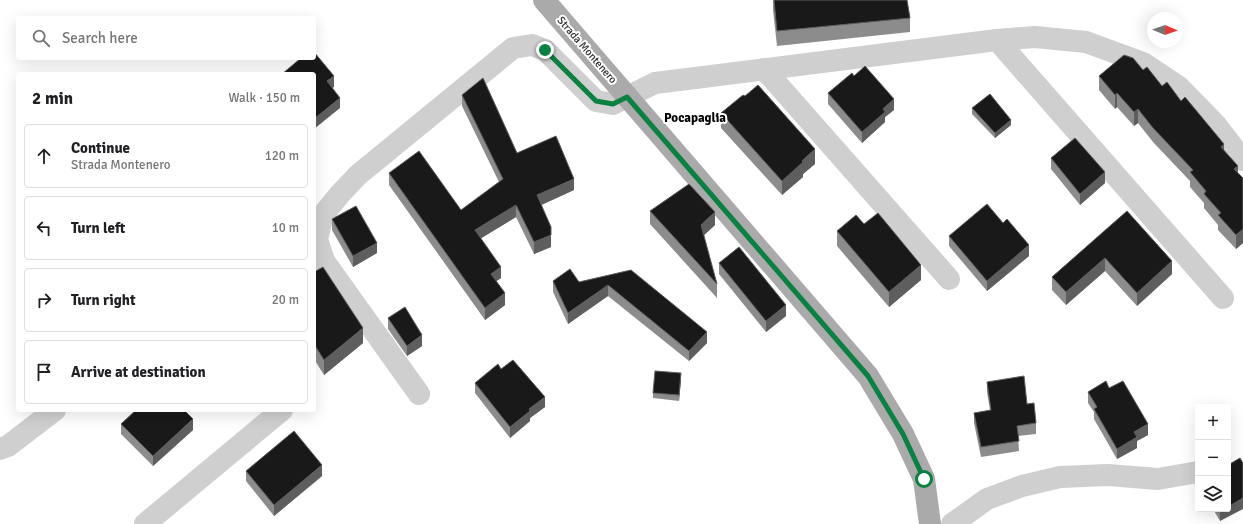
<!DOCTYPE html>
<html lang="en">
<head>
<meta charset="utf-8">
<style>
  :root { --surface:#fff; --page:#f6f6f6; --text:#202124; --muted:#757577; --line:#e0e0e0 }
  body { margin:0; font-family:Signika,sans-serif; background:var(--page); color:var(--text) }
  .controls { position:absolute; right:12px; bottom:12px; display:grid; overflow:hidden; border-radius:4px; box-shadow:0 4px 16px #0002 }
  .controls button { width:36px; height:36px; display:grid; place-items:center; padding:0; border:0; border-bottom:1px solid var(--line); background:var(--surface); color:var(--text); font:20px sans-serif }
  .compass { position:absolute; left:1147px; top:12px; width:36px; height:36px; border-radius:50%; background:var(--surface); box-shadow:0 4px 16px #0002; rotate:92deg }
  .stop { position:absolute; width:12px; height:12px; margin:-9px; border:3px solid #0b8043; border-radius:50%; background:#fff }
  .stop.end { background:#0b8043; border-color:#fff; box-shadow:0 1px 4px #0008 }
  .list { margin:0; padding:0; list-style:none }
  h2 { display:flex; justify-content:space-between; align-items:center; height:52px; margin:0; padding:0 16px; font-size:17px }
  h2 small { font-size:13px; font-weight:400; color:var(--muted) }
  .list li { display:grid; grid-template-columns:26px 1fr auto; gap:12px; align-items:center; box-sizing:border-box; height:64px; margin:0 8px 8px; padding:0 8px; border:1px solid var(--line); border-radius:4px }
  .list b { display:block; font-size:15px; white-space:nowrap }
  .list p { margin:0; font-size:13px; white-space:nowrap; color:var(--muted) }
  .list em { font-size:13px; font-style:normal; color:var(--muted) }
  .icon { flex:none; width:22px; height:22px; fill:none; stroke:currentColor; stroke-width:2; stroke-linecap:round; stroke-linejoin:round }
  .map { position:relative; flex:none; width:1243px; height:524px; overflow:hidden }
  .search { position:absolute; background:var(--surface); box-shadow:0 4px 16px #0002; left:16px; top:16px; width:300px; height:44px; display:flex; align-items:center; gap:10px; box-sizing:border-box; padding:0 14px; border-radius:4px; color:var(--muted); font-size:15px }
  .panel { position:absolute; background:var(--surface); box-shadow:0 4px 16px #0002; left:16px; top:72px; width:300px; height:340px; border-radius:4px }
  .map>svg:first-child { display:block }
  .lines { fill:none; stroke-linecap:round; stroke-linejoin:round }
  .minor { stroke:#cfcfcf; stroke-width:22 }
  .major { stroke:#aaa; stroke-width:22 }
  .wall { fill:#8c8c8c }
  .shaded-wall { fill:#5e5e5e }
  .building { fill:#191919; stroke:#5e5e5e }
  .route { stroke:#0b8043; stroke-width:5 }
  .labels { text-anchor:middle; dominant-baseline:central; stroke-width:4; stroke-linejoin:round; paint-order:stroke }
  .street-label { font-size:11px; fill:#323232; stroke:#fff }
  .quarter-label { font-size:13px; font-weight:bold; fill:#000; stroke:#fff }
</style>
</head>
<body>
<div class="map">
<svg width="1243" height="524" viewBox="0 0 1243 524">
  <rect width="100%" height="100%" fill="#fff"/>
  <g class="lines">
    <!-- minor -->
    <g class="minor">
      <path d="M997,40L1035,37L1086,42L1143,63L1179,87L1216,125L1243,160"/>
      <path d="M764,69L949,279"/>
      <path d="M419,394L324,261L317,239L323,215L340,194L358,175L513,48L532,45L545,50L596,101L613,104L655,83L997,40L1223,298"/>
      <path d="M0,449L8,446L55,410"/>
      <path d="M145,524L282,410"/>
      <path d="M952,524L987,499L1022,486L1060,477L1108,475L1158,479L1198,472"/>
    </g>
    <!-- major -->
    <path class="major" d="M544,0L868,376L903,434L924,479L930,524"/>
  </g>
  <!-- wall -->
  <g class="wall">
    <path d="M773,0H907L910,18V32L777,46L773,10Z"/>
    <path d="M1143,70L1181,101L1224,150L1238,173L1243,178V243L1236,249L1218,230V225L1204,208V203L1190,187V181L1153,142L1138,123L1134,126L1117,107L1115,109L1099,90V76Z"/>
    <path d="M828,93L894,110L885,117V122L862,143L828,104Z"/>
    <path d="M462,95L517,153L574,190L541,205L551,247L534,254L516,217L481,238L501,278L496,281L505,305L485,320L389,185V173L461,210L499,182L462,106Z"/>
    <path d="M972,108L1011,125L995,138L972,114Z"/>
    <path d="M721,113L815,164L803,174V177L782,195L721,128Z"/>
    <path d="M1051,158L1105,183L1080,205L1051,169Z"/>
    <path d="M650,211L715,225L704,235L717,284V298L650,224Z"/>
    <path d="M1127,211L1172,274L1137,306L1105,271L1066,305L1052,290V277Z"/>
    <path d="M332,219L377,253L353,267L332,230Z"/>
    <path d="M864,224L921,280L889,307L837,246V231Z"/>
    <path d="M949,236L1029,256L987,291L949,246Z"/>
    <path d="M719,263L786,316L766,332L719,274Z"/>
    <path d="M631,270L707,343L689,361L608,296L568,324L553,292V281L579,282Z"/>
    <path d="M314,272L363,343L324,375L314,359Z"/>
    <path d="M388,318L422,346L407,356L388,329Z"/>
    <path d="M501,369L545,407L530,418V421L510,438L475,393V383Z"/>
    <path d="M681,379L679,401L653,398V393Z"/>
    <path d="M987,382L1027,404L1036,423V434L1018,436L1019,451L981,457L974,423V413L990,410L987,392Z"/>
    <path d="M1109,388L1148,435L1137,441V448L1117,459L1094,419V412L1088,403V392Z"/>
    <path d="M121,424L193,430L153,466L121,434Z"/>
    <path d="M246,471L322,476L274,516L246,481Z"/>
    <path d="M1213,509H1228L1220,521Z"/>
  </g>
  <!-- shaded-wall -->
  <g class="shaded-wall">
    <path d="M334,76V87L327,92V81Z"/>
    <path d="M1117,93V107L1115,109V95Z"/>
    <path d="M340,98V108L314,129V119Z"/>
    <path d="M894,99V110L885,117V122L862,143V132L883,109Z"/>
    <path d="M1138,109V123L1134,126V112Z"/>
    <path d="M1011,120V125L995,138V133Z"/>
    <path d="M1224,144V159L1221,147Z"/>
    <path d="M815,149V164L803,174V177L782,195V181L802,161Z"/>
    <path d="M1238,166V180L1234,169Z"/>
    <path d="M1105,172V183L1080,205V194Z"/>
    <path d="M574,179V190L537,207V195Z"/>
    <path d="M516,205V217L475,242V230Z"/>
    <path d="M715,212V225L701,238V225Z"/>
    <path d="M1243,229V243L1236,249V235Z"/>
    <path d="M551,235V247L534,254V242Z"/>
    <path d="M377,243V253L353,267V256Z"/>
    <path d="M1029,245V256L987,291V281Z"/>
    <path d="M1105,258V271L1066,305V292Z"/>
    <path d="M1172,261V274L1137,306V293Z"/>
    <path d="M921,265V280L889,307V292Z"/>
    <path d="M501,267V278L491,285V274Z"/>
    <path d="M608,285V296L568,324V313Z"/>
    <path d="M505,293V305L485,320V308Z"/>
    <path d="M786,305V316L766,332V321Z"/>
    <path d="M363,328V343L324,375V360Z"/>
    <path d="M707,332V343L689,361V351Z"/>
    <path d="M422,335V346L407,356V346Z"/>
    <path d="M681,373V379L679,401V395Z"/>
    <path d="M545,397V407L530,418V421L510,438V427L529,409Z"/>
    <path d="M193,419V430L153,466V456Z"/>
    <path d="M1148,424V435L1137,441V448L1117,459V449L1134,432Z"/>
    <path d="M322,465V476L274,516V505Z"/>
    <path d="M1243,498V509L1220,521V511L1223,509H1228V507Z"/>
  </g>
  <!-- building -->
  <g class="building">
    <path d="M774,0H907L910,18L777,31Z"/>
    <path d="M314,52L334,76L327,81L340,98L314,119V74H282L301,58H314Z"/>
    <path d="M1124,55L1133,58L1143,70L1147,67L1162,86L1167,82L1181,101L1185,97L1224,144L1221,147L1238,166L1234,169L1243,178V229L1236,235L1218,215L1221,213L1204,194L1206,191L1190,172L1193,170L1153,128L1138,109L1134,112L1117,93L1115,95L1099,76Z"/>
    <path d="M865,66L894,99L883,109L885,112L862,132L828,93L852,73L854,76Z"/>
    <path d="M483,78L517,153L556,136L574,179L537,195L551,227V235L534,242L516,205L475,230L501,267L491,274L505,293L485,308L389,173L419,151L461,210L503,179L462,95Z"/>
    <path d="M758,85L815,149L802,161L803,162L782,181L721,113L743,95L745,96Z"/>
    <path d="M990,94L1011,120L995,133L972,108Z"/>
    <path d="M1075,138L1105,172L1080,194L1051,158Z"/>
    <path d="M689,184L715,212L701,225L717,284L650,211Z"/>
    <path d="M987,204L1003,223L1007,219L1029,245L987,281L949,236Z"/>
    <path d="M356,206L377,243L353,256L332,219Z"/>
    <path d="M1127,211L1172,261L1137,293L1105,258L1066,292L1052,277Z"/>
    <path d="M878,213L921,265L889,292L837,231L856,215L864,224Z"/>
    <path d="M739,247L786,305L766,321L719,263Z"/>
    <path d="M323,267L363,328L324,360L314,344V272Z"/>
    <path d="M570,269L579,282L631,270L707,332L689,351L608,285L568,313L553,281Z"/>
    <path d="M405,307L422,335L407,346L388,318Z"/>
    <path d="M513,360L545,397L529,409L530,411L510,427L475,383L498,364L501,369Z"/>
    <path d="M655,371L681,373L679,395L653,393Z"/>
    <path d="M1024,376L1027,404L1034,403L1036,423L1017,426L1019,441L981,447L974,413L991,410L987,382Z"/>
    <path d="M1106,381L1109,388L1123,381L1148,424L1134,432L1137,437L1117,449L1094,409L1097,407L1088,392Z"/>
    <path d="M136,410H184L193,419L153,456L121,424Z"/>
    <path d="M294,431L322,465L274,505L246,471Z"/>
    <path d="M1240,458L1243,463V498L1228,507V465Z"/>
  </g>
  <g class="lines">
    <!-- route -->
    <path class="route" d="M545,50L596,101L613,104L627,97L868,376L903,434L924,479"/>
  </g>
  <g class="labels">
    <!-- street labels -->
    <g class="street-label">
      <text transform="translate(587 50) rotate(49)">Strada Montenero</text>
    </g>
    <!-- quarter labels -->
    <g class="quarter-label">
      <text x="695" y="118">Pocapaglia</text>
    </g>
  </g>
</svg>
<div class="controls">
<button>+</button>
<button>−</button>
<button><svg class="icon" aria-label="layers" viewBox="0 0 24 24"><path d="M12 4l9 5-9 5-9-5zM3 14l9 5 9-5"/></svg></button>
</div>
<svg class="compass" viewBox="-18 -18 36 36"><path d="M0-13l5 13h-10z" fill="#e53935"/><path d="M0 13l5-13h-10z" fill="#757577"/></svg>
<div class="stop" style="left:924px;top:479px"></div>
<div class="stop end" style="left:545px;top:50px"></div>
<div class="search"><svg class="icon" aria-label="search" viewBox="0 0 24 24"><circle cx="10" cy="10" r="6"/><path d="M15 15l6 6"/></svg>Search here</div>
<section class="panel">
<h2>2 min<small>Walk · 150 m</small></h2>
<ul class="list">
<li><svg class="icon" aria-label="ahead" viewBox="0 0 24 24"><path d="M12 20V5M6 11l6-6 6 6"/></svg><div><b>Continue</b><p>Strada Montenero</p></div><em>120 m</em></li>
<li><svg class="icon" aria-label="left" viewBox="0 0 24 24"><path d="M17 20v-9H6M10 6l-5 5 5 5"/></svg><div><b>Turn left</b></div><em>10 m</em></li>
<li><svg class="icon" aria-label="right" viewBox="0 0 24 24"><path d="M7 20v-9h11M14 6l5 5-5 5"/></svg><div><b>Turn right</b></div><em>20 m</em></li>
<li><svg class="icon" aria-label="arrive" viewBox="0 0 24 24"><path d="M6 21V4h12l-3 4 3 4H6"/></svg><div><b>Arrive at destination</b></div></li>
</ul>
</section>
</div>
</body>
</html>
